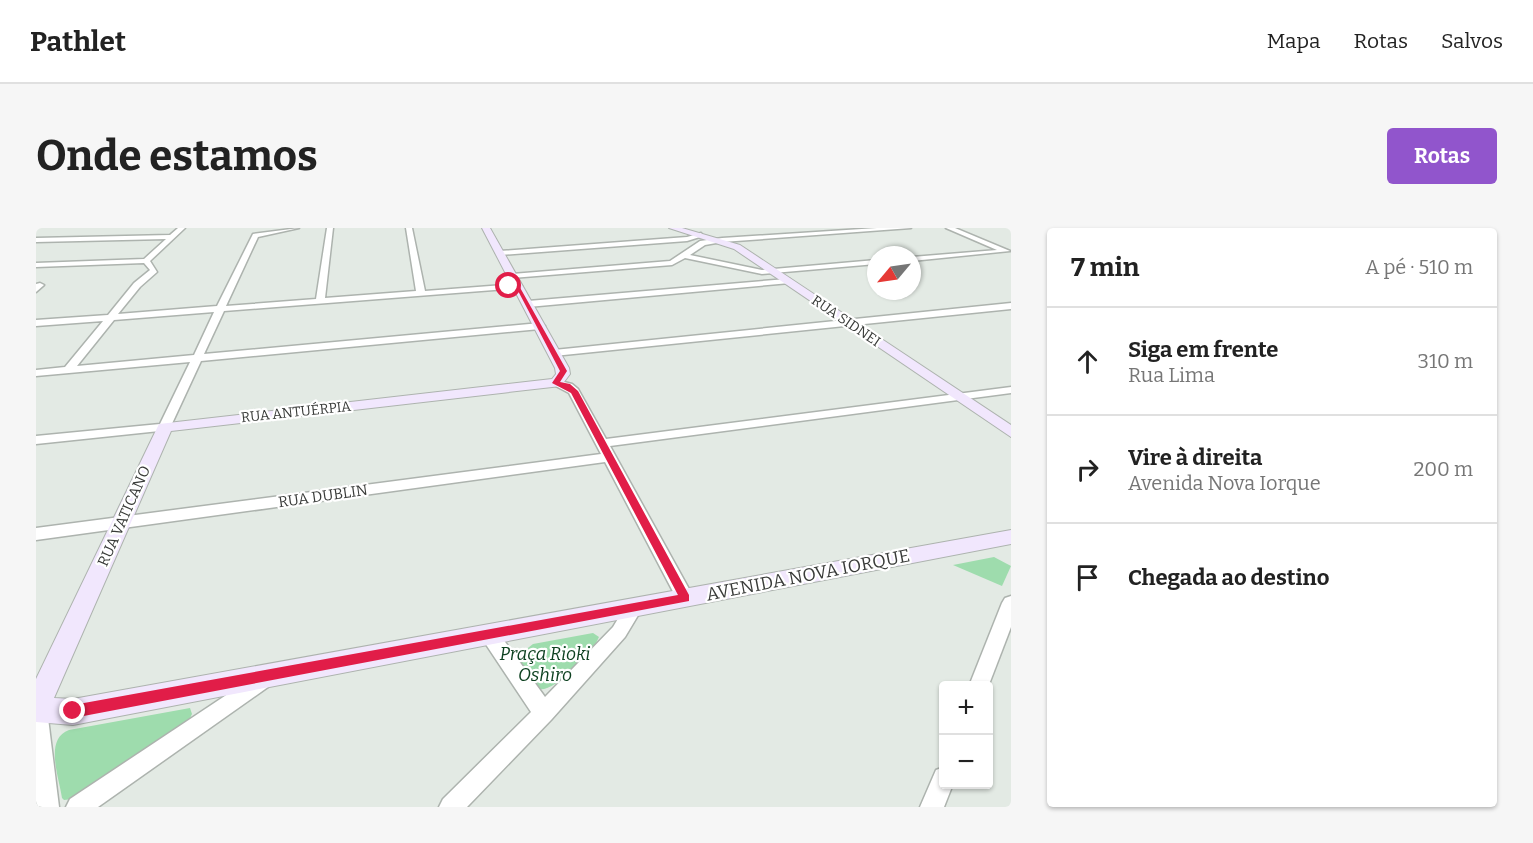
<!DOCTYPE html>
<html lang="pt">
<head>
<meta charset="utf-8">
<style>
  :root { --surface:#fff; --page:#f6f6f6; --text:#222; --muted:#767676; --line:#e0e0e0; --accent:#9155cc }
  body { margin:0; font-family:Bitter,serif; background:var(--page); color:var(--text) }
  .controls { position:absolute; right:18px; bottom:18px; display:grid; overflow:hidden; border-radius:6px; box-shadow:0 2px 4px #0004 }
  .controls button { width:54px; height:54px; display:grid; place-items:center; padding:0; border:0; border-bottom:2px solid var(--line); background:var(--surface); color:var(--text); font:30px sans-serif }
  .compass { position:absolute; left:831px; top:18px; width:54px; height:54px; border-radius:50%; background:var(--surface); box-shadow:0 2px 4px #0004; rotate:241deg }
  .stop { position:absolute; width:18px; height:18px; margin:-14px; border:4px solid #e11d48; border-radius:50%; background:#fff }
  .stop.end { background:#e11d48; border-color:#fff; box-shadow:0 2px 6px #0008 }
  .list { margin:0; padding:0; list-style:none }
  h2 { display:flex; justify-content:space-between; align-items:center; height:78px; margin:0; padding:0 24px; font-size:26px }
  h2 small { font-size:20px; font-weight:400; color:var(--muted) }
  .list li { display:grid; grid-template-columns:39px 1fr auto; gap:18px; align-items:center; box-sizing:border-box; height:108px; padding:0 24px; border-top:2px solid var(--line) }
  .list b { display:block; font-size:22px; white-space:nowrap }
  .list p { margin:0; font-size:20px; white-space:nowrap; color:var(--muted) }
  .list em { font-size:20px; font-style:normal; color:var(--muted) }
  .icon { flex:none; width:33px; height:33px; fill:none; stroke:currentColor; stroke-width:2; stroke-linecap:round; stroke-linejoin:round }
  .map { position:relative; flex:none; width:975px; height:579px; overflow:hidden; border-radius:6px }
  header { display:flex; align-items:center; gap:36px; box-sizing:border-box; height:84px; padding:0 30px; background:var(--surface); border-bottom:2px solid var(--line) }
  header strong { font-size:28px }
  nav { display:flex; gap:33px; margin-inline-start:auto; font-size:21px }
  .intro { display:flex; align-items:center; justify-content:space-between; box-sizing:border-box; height:144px; padding:0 36px }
  h1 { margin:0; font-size:42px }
  .button { padding:15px 27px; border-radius:6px; background:var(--accent); color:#fff; font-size:21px; font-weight:700 }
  main { display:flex; gap:36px; padding:0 36px }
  aside { flex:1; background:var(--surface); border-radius:6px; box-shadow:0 2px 4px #0004 }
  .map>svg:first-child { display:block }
  .green { fill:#9edcad }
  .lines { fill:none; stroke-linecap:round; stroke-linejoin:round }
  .minor-casing { stroke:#adb3ae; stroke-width:3 }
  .secondary-casing { stroke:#adb3ae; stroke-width:2 }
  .minor { fill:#fff; fill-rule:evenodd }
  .secondary { fill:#f1e7fd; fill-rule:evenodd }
  .route { fill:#e11d48 }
  .labels { text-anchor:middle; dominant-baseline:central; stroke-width:4.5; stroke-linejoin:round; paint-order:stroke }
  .far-street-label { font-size:14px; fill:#393b39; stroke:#fff }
  .street-label { font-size:15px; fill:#393b39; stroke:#fff }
  .near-street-label { font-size:18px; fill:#393b39; stroke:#fff }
  .near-park-label { font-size:18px; font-style:italic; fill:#0d4120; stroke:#fff }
</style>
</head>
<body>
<header>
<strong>Pathlet</strong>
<nav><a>Mapa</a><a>Rotas</a><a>Salvos</a></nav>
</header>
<div class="intro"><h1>Onde estamos</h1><a class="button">Rotas</a></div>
<main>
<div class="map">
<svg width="975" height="579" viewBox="0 0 975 579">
  <rect width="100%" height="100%" fill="#e3eae4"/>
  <!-- green -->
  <g class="green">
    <path d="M958,329L975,338L966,358L917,337Z"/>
    <path d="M557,405L563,409L560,415C548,428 520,465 502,461L482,433L483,427L497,416Z"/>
    <path d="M154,480L156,486L153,492L37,571L28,572L26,570C23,549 8,511 33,502Z"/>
  </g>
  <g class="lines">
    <!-- minor casing -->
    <g class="minor-casing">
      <g id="minor">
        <path d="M142,0H149L114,33L121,44L104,59L82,86L181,78L217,6L263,0L222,9L190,78L280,71L291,0H297L289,70L380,63L370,0H376L389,63L482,56L486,58L482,60L188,83L168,126L504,95L509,98L504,101L165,133L133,202L0,216V208L124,196L154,134L0,148V142L29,139L67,93L0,98V92L72,87L98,55L114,42L108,35L0,39V35L108,31L130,11L0,14V10L134,7ZM178,84L158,127L41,138L78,92Z"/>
        <path d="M841,0H875L686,14L669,17L654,27L726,42L840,32V36L726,46L649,30L636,37L476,50L472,48L476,46L634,33L664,13L686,10Z"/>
        <path d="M910,0H919L974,23L876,33V29L961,22Z"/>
        <path d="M665,5L667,8L651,13L464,27L460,25L464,23L651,9Z"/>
        <path d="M751,51H754V55L492,79L488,76L492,73Z"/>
        <path d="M4,55L8,57L0,64V56Z"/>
        <path d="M975,75V81L518,128L513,125L518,122Z"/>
        <path d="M520,152L536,156L542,161L570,211L975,159V165L574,218L658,370L655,375L649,377L643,375L569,234L0,312V300L565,226L533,165L514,155Z"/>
        <path d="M975,368V399L952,459L933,458L966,375L969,370Z"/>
        <path d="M598,372L604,374L607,379L589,409L515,492L431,579H403L407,571L495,484L447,412L444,406L447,400L453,398L459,400L509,469L577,399L592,374Z"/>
        <path d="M225,444L232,447L235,453L232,459L62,579H30L34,571Z"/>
        <path d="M0,473L8,475L11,482L23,579H0Z"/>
        <path d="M908,539V556H917L908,579H884L900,542Z"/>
      </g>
    </g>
    <!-- secondary casing -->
    <g class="secondary-casing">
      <g id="secondary">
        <path d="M446,0H454L533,140L534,146L525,158L135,203L18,470L37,471L975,302V316L37,497L0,494V451L123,196L516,151L520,146L519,140Z"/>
        <path d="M633,0H646L704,17L975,197V209L698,21Z"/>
      </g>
    </g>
    <!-- minor -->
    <use href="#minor" class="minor"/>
    <!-- secondary -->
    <use href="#secondary" class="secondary"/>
  </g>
  <!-- route -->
  <path class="route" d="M482,56L531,143L524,154L534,156L542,163L653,367V373L37,490L32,488V479L37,477L642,367L535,165L516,155L524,143L480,59L470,58Z"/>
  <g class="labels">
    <!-- far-street labels -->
    <g class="far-street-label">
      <text transform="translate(810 93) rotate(34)">RUA SIDNEI</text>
      <text transform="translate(260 184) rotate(-6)">RUA ANTUÉRPIA</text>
    </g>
    <!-- street labels -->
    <g class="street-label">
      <text transform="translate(287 268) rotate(-8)">RUA DUBLIN</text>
      <text transform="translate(88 288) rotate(-66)">RUA VATICANO</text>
    </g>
    <!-- near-street labels -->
    <g class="near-street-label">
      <text transform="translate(772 347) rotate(-11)">AVENIDA NOVA IORQUE</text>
    </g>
    <!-- near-park labels -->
    <g class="near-park-label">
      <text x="509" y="426">Praça Rioki<tspan x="509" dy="21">Oshiro</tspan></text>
    </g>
  </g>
</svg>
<div class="controls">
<button>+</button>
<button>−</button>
</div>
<svg class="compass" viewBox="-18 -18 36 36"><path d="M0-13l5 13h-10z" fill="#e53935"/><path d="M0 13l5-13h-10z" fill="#767676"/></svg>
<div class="stop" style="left:473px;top:58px"></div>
<div class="stop end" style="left:37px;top:483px"></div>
</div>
<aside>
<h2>7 min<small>A pé · 510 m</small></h2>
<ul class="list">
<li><svg class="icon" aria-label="ahead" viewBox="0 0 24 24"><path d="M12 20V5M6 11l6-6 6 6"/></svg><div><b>Siga em frente</b><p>Rua Lima</p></div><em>310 m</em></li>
<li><svg class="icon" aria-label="right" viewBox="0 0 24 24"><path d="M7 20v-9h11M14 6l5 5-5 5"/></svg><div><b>Vire à direita</b><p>Avenida Nova Iorque</p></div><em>200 m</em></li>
<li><svg class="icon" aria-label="arrive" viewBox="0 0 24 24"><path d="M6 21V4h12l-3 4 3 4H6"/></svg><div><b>Chegada ao destino</b></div></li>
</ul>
</aside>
</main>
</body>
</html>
